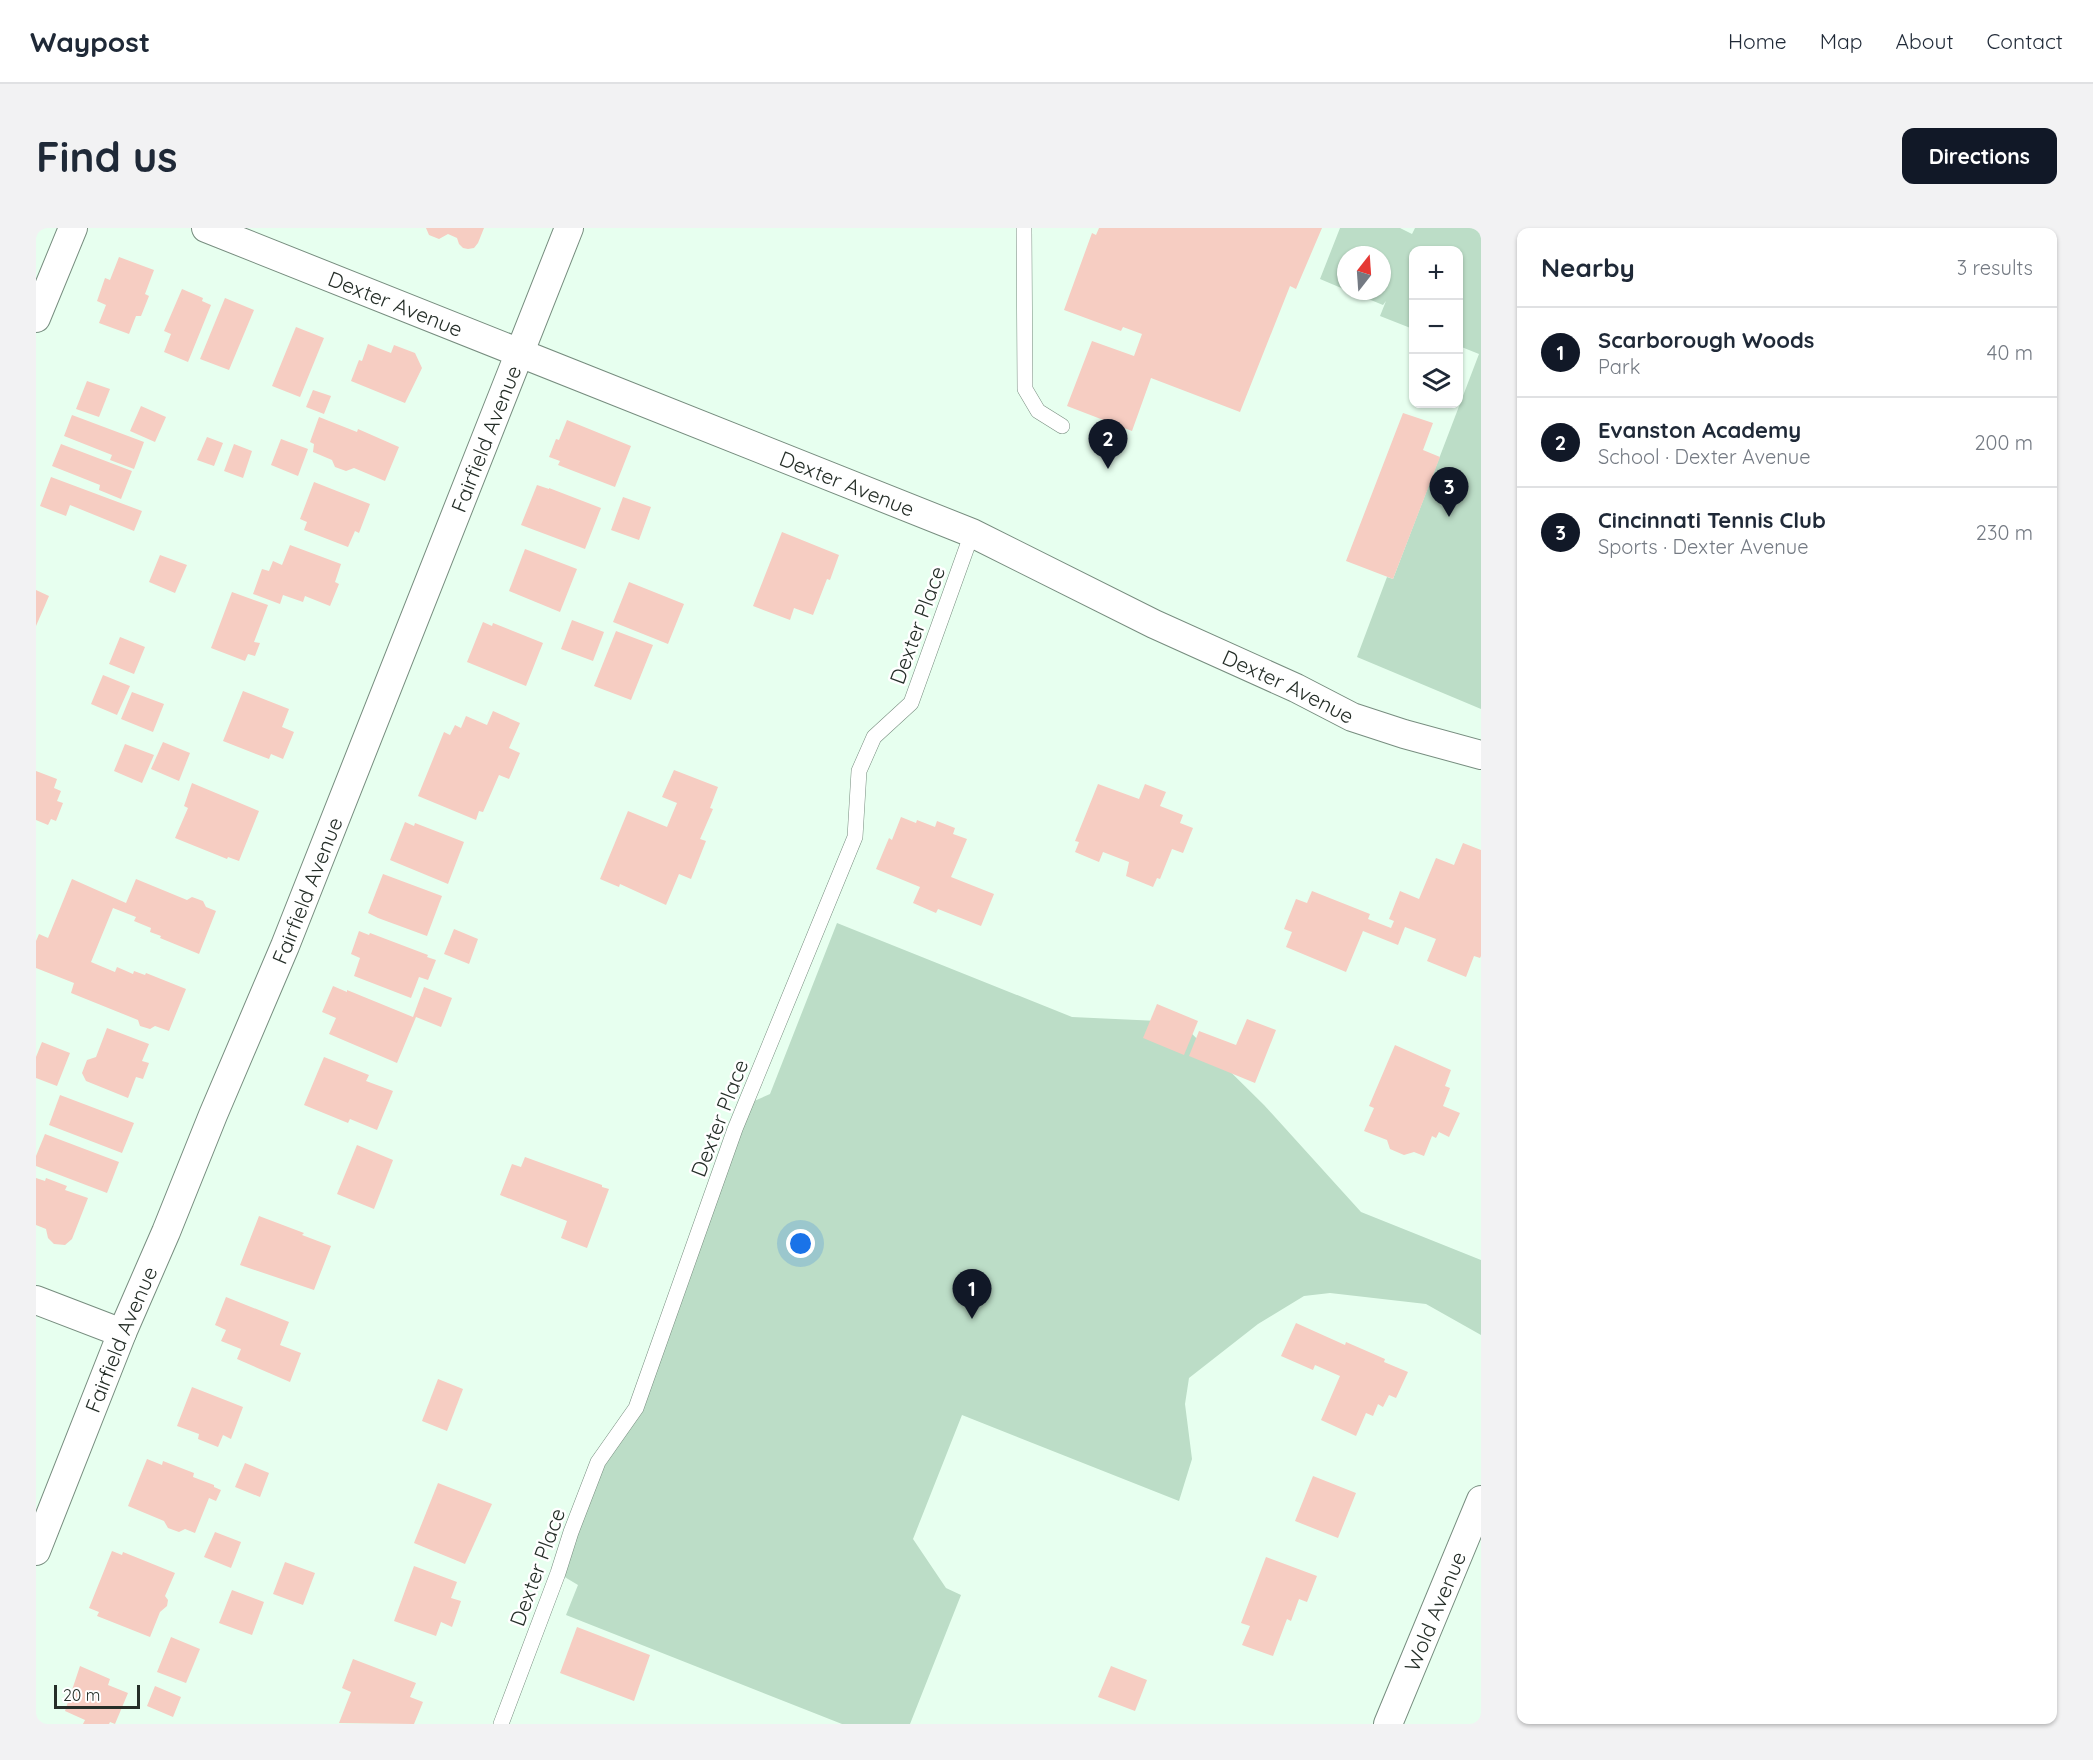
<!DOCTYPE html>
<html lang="en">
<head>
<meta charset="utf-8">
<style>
  :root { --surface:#fff; --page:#f2f2f3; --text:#1f2937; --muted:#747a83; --line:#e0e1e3; --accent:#111827 }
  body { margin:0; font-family:Quicksand,sans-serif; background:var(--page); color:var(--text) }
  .controls { position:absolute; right:18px; top:18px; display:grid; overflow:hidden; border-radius:12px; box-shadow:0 2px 4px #0004 }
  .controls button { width:54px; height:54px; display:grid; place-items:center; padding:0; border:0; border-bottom:2px solid var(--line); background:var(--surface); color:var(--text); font:30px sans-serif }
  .compass { position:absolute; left:1301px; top:18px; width:54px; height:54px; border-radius:50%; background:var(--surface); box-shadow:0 2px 4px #0004; rotate:17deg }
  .scale { position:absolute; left:18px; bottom:15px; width:86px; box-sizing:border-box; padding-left:6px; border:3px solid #252e28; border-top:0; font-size:16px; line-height:21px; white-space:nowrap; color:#252e28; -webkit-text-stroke:4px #fff; paint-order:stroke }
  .you { position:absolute; left:765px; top:1016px; width:21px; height:21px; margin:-15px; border:4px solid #fff; border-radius:50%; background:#1a73e8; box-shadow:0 0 0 9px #1a73e833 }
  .badge { display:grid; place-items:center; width:39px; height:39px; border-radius:50%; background:var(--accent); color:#fff; font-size:20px; font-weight:700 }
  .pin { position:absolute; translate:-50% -50px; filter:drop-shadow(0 2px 3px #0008) }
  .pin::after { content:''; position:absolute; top:32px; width:21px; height:18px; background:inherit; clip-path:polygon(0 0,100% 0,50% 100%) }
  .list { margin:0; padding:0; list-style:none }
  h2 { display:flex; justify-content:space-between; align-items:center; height:78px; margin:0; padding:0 24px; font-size:26px }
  h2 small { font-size:20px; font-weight:400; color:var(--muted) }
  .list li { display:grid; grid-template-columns:39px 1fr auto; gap:18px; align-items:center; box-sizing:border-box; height:90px; padding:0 24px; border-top:2px solid var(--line) }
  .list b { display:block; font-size:22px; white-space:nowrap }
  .list p { margin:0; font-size:20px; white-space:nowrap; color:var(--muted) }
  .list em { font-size:20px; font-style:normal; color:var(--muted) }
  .icon { flex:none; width:33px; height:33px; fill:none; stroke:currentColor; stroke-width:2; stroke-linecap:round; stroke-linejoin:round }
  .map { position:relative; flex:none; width:1445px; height:1496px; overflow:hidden; border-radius:12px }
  header { display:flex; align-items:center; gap:36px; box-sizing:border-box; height:84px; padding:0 30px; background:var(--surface); border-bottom:2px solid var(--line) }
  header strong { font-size:28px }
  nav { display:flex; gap:33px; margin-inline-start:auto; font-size:21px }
  .intro { display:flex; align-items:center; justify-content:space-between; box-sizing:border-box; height:144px; padding:0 36px }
  h1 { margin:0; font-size:42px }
  .button { padding:15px 27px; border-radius:12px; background:var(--accent); color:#fff; font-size:21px; font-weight:700 }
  main { display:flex; gap:36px; padding:0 36px }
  aside { flex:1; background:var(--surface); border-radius:12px; box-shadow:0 2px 4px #0004 }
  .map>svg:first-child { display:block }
  .green { fill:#bcddc7 }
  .building { fill:#f6cdc2 }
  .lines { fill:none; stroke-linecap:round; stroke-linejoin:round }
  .lane-casing { stroke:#778d7f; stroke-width:16 }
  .street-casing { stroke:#778d7f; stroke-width:30 }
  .lane { stroke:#fff; stroke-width:15 }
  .street { stroke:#fff; stroke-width:28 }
  .labels { text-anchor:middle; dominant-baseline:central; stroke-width:5; stroke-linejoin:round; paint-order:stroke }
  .street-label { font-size:21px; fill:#252e28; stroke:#fff }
</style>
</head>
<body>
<header>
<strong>Waypost</strong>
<nav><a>Home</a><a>Map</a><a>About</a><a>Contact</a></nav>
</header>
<div class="intro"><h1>Find us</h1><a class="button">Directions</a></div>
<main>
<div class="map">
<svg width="1445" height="1496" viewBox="0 0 1445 1496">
  <rect width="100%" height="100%" fill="#e7ffef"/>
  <!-- green -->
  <g class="green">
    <path d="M1304,0H1364L1376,6L1379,0H1445V481L1321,429L1351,349L1357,351L1443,126L1423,118L1422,22H1378L1377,101L1344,88L1350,73L1347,77L1313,63H1346V27H1310V62L1284,51Z"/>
    <path d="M801,695L1036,789L1144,794L1228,877L1325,984L1445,1032V1107L1390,1076L1294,1065L1268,1068L1222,1096L1153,1150L1149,1176L1156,1231L1143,1273L926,1187L877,1311L910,1360L925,1367L874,1496H806L530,1387L542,1357L522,1345L562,1234L600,1180L709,877L734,866Z"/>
  </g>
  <!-- building -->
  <g class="building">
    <path d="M390,0H448L442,15L438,20L432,21L427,20L423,16L421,10L412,6L403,11L393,7Z"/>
    <path d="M1063,0H1286L1260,61L1254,58L1204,184L1115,150L1096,203L1031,178L1056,113L1098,128L1106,106L1087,99L1085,103L1028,82L1056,5L1060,7Z"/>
    <path d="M83,29L118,42L109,66L113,68L105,88H100L93,106L63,95L70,77L61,73L69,50L74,52Z"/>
    <path d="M146,61L167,70L166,73L175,77L152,134L128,124L135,106L128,103Z"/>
    <path d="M189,70L218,82L193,142L164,131Z"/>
    <path d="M260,99L288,110L264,169L236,158Z"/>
    <path d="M332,116L355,125L358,117L379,125L386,140L369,175L315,153L323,132L326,133Z"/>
    <path d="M51,153L74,161L63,189L40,181Z"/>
    <path d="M277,162L295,168L288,186L270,179Z"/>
    <path d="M105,178L130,189L119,214L94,203Z"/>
    <path d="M1367,185L1397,195L1387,222L1404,229L1357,351L1310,333Z"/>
    <path d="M36,187L108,214L98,241L74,232L76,227L28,208Z"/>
    <path d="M283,189L321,204L322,201L363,219L349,253L318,240L310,243L299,239L296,232L277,224L278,216L274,214Z"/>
    <path d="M531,192L595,218L579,259L522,237L524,233L513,229L520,211L523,212Z"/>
    <path d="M171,209L187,215L178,238L161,232Z"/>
    <path d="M245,211L272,221L262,248L235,237Z"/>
    <path d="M25,216L96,243L85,271L63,262L64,257L16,238Z"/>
    <path d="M198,216L216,223L207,250L188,243Z"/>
    <path d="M15,249L106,283L98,303L34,277L30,288L4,278Z"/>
    <path d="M278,254L334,276L323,305L319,303L312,319L268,302L271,294L264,291Z"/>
    <path d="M501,257L513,261V260L565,280L549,321L485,297Z"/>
    <path d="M587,269L615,279L603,312L575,302Z"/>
    <path d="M746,304L803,327L794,352L791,351L777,387L758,380L754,392L717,378Z"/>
    <path d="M254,317L305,336L299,354L303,356L294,378L269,368L267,374L247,367L244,376L217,366L226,341L233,343L237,333L246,337Z"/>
    <path d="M489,321L541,341L524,384L473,363Z"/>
    <path d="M124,327L151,337L139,365L113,354Z"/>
    <path d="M593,354L648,376L632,416L577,394Z"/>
    <path d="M0,362L13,368L0,398Z"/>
    <path d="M196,364L232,377L218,414L224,415L219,428L212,426L209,433L175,420Z"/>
    <path d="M536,392L568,404L557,433L525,421Z"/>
    <path d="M447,394L456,398L457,395L507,415L490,458L431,434Z"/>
    <path d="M580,403L617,417L595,472L558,458Z"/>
    <path d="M84,409L109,419L98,446L73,436Z"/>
    <path d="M67,447L94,458L81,487L55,476Z"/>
    <path d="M207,463L253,481L246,499L258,504L247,531L235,526L233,531L187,513Z"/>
    <path d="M96,464L128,476L117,504L85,491Z"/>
    <path d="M457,483L484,495L473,520L484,525L473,551L463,547L447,584L443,583L440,592L382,568L408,504L414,507L419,497L425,500L430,488L451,497Z"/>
    <path d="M127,514L154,525L143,553L115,541Z"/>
    <path d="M89,516L118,527L106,555L78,543Z"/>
    <path d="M638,542L682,559L674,580L677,581L664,611L670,613L655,651L643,646L630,677L584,656L583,659L564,651L592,583L631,599L641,575L626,569Z"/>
    <path d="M0,543L21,551L18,560L25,563L21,573L27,575L20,593L15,591L12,597L0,592Z"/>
    <path d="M156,555L223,583L203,633L192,629L191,631L139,610L152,580L148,578Z"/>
    <path d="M1062,556L1103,571L1109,556L1130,564L1124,578L1147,587L1144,595L1157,600L1147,625L1136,621L1124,651L1121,650L1117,659L1090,648L1093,634L1067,624L1063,634L1039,624L1043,614L1039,613Z"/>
    <path d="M865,589L880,595L881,592L899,599L901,593L919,600L917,606L931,611L915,649L958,666L945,698L902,681L900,685L877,675L884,659L840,641L853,610L856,612Z"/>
    <path d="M369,594L378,598L379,595L428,614L412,656L354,632Z"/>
    <path d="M1427,615L1445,622V728L1444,730L1438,728L1430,749L1391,733L1400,711L1369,699L1362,717L1327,703L1310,744L1250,719L1256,704L1248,701L1260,671L1271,675L1276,663L1334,686L1332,691L1355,700L1358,693L1353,691L1364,663L1383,671L1400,630L1418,637Z"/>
    <path d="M347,646L406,668L391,708L342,690L332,685Z"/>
    <path d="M36,651L90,675L100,651L151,672L156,669L167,673L170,679L180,683L163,726L124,710L125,708L114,704L115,700L98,693L100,689L77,680L55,734L79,744L81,739L97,746L98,743L109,747L110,745L150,761L133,803L119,798L114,801L104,798L102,792L35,765L38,755L0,740V713L3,706L12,710Z"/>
    <path d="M418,701L442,711L433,736L408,726Z"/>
    <path d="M323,703L333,707L334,705L392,727L391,729L400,732L392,752L383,749L375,770L318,748L324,730L315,726Z"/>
    <path d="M297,758L311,764V762L377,789L388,759L416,770L405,799L380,789L361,835L293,806L300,790L286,784Z"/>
    <path d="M1121,776L1162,793L1148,827L1107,810Z"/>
    <path d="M1211,791L1240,802L1219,855L1153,828L1163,803L1200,817Z"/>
    <path d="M71,800L113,816L106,833L113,835L107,851L100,849L92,870L50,853L46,845L51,832L60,829Z"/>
    <path d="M6,814L34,825L21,858L0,850V829Z"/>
    <path d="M1359,817L1415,842L1409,858L1414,860L1407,878L1424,885L1413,909L1403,904L1400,910L1396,908L1388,928L1378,924L1368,927L1354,921L1351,912L1328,903L1338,880L1333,878Z"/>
    <path d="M288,829L333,847L330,853L357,863L341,902L314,891L312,895L268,877Z"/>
    <path d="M24,867L98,895L86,925L13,897Z"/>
    <path d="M9,906L83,934L71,965L0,938V928Z"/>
    <path d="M321,917L357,932L338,981L301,966Z"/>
    <path d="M489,929L566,957V959L573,961L551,1020L525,1010L531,993L464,967L476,936L485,939Z"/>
    <path d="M0,950L9,953L10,950L31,958L29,962L52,970L36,1011L29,1017L18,1016L12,1010L10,1001L0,997Z"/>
    <path d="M223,988L268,1005L266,1007L295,1018L278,1062L204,1037Z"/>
    <path d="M190,1069L253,1094L244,1117L265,1125L254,1154L201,1131L205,1121L185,1113L190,1102L179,1097Z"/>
    <path d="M1260,1095L1309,1117L1310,1114L1349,1131L1348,1134L1372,1144L1360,1170L1353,1167L1347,1179L1342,1176L1337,1188L1330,1185L1320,1208L1285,1192L1304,1148L1279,1137L1277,1142L1245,1128Z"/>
    <path d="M402,1151L427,1161L411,1203L386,1193Z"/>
    <path d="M156,1159L207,1179L195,1211L187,1207L182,1219L162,1211L163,1206L141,1198Z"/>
    <path d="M111,1231L126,1237L127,1233L158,1245L157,1249L178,1257V1259L185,1262L180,1273L173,1270L159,1305L149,1301L143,1304L132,1300L128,1293L92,1278Z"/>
    <path d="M209,1235L233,1245L224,1269L199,1259Z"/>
    <path d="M1277,1248L1320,1265L1302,1310L1259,1293Z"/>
    <path d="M402,1255L456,1276L429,1336L378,1315Z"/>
    <path d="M179,1304L205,1314L195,1340L168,1329Z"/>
    <path d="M76,1323L86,1327L87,1324L139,1345L129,1368L132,1372L131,1378L124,1384L114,1409L61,1388L63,1384L53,1380Z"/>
    <path d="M1230,1329L1281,1348L1271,1374L1263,1371L1255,1393L1251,1391L1237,1428L1206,1417L1214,1398L1205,1395Z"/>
    <path d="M249,1334L279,1345L267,1377L237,1366Z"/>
    <path d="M378,1338L421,1354L415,1370L425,1373L416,1399L405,1394L400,1408L358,1393Z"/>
    <path d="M196,1362L228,1374L216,1407L183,1395Z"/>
    <path d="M541,1399L614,1427L598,1473L524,1445Z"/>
    <path d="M135,1409L164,1421L150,1455L121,1444Z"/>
    <path d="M317,1431L380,1455L374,1469L387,1474L378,1496L303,1495L315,1464L306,1460Z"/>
    <path d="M44,1438L74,1451L72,1457L92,1465L79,1496L74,1494L73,1496H47L49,1492L29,1483Z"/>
    <path d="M1075,1438L1111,1452L1099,1483L1062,1469Z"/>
    <path d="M119,1458L145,1469L137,1489L111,1478Z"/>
  </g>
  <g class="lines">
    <!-- lane casing -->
    <g class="lane-casing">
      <g id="lane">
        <path d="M988,0L989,161L1002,183L1026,198"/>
        <path d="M465,1496L522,1345L535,1304L562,1234L600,1180L699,901L819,609L823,543L838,509L875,475L936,305"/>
      </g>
    </g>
    <!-- street casing -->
    <g class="street-casing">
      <g id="street">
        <path id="s1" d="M170,0L936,305L1118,396L1260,460L1316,489L1368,506L1445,527"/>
        <path d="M0,90L37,0"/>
        <path d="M0,1072L86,1105"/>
        <path id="s2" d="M0,1323L86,1105L130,1004L177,887L249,718L533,0"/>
        <path id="s3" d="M1352,1496L1445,1272"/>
      </g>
    </g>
    <!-- lane -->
    <use href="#lane" class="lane"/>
    <!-- street -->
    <use href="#street" class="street"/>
  </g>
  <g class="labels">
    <!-- street labels -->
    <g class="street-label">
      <text stroke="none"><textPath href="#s1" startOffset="204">Dexter Avenue</textPath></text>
      <text stroke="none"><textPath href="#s2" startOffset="1200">Fairfield Avenue</textPath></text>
      <text stroke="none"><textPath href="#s1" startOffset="690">Dexter Avenue</textPath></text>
      <text transform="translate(881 397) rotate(-70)">Dexter Place</text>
      <text stroke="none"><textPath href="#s1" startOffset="1176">Dexter Avenue</textPath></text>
      <text stroke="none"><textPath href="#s2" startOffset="714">Fairfield Avenue</textPath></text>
      <text transform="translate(683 890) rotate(-69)">Dexter Place</text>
      <text stroke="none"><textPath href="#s2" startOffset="228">Fairfield Avenue</textPath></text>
      <text transform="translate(501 1339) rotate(-70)">Dexter Place</text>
      <text stroke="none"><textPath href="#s3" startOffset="122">Wold Avenue</textPath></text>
    </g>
  </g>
</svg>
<div class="controls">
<button>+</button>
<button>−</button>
<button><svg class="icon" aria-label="layers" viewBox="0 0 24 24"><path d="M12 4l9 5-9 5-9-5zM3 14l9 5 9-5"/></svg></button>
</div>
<svg class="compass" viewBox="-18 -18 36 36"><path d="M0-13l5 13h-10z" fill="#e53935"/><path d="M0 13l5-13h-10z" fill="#747a83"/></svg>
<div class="scale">20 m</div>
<div class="you"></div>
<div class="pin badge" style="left:936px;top:1091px">1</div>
<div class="pin badge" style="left:1072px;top:241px">2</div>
<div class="pin badge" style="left:1413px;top:289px">3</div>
</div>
<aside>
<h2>Nearby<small>3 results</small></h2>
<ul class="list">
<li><span class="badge">1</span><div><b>Scarborough Woods</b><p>Park</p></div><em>40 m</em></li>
<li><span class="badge">2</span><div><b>Evanston Academy</b><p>School · Dexter Avenue</p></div><em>200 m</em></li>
<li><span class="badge">3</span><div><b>Cincinnati Tennis Club</b><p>Sports · Dexter Avenue</p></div><em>230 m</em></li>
</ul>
</aside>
</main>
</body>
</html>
